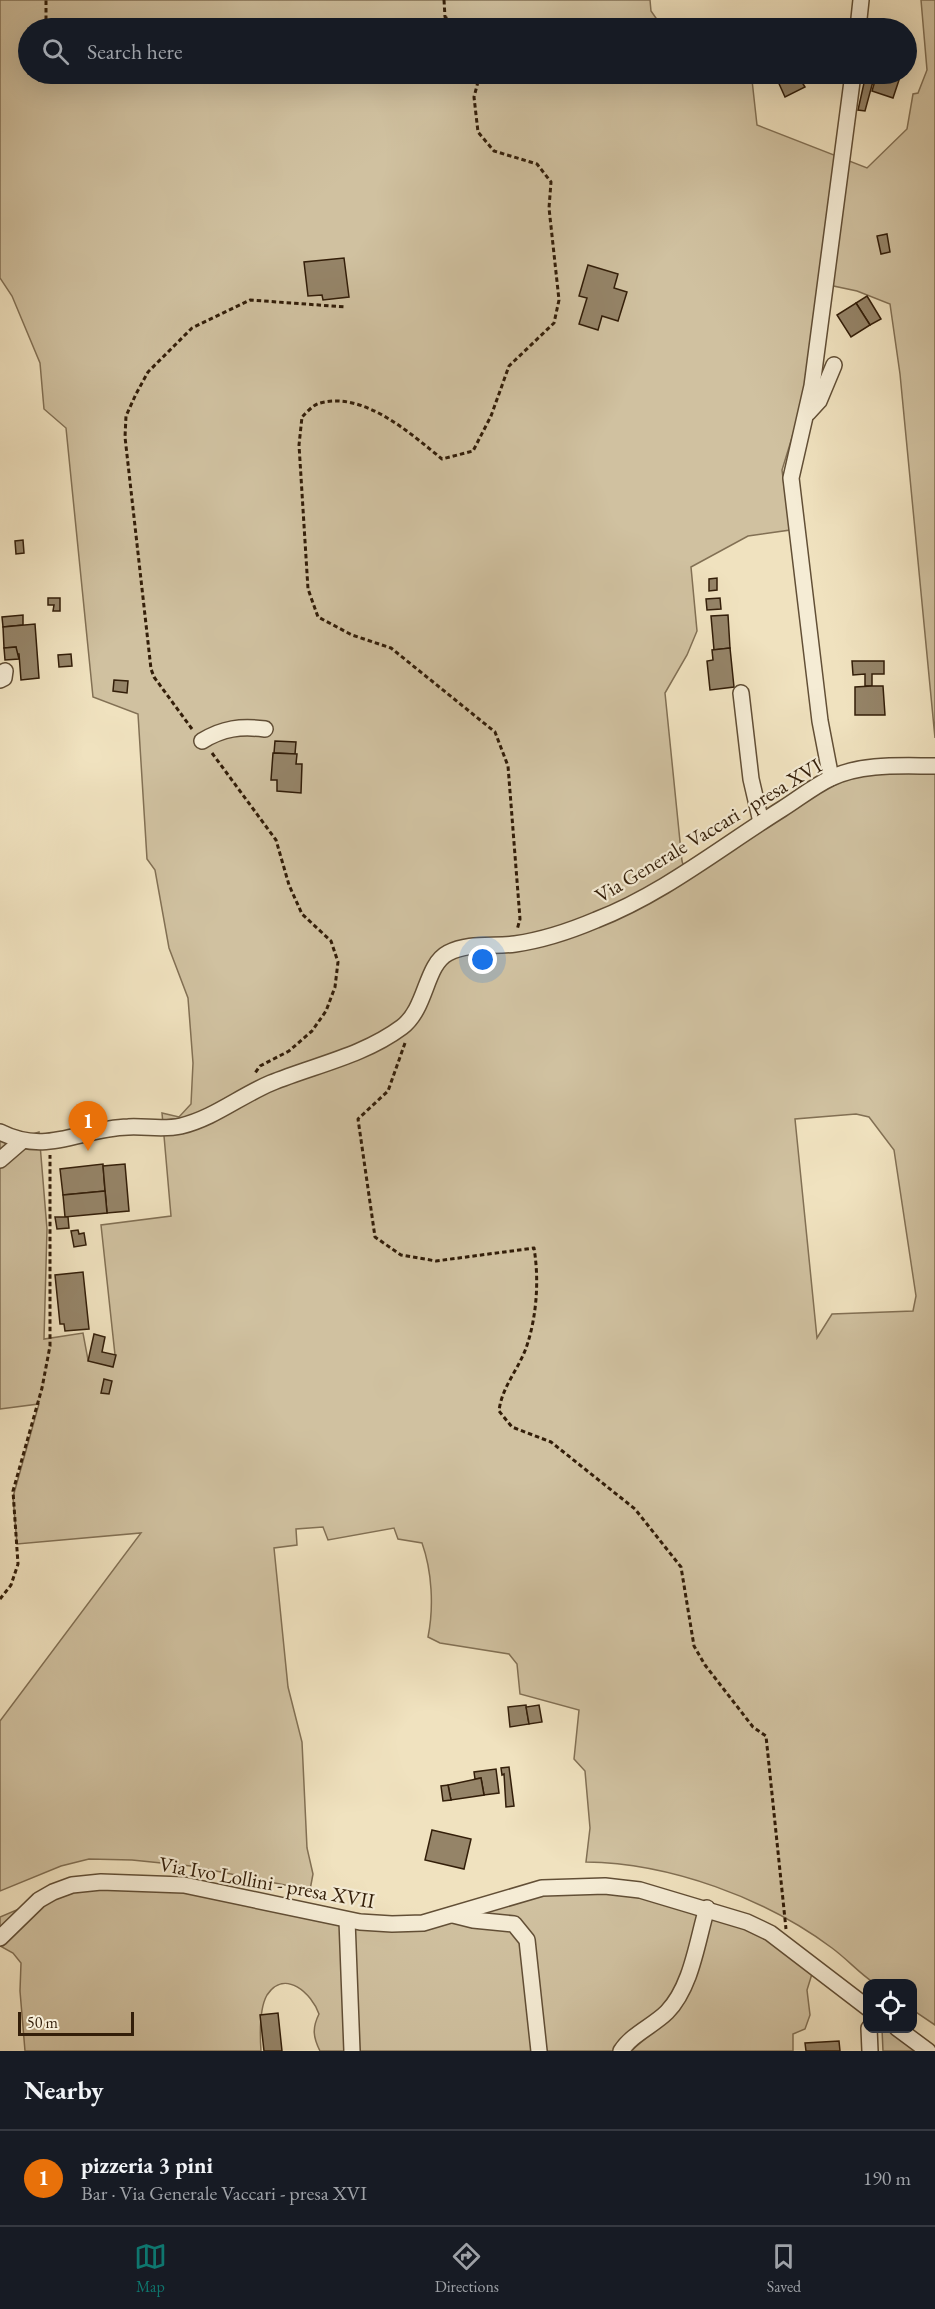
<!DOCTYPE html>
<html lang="en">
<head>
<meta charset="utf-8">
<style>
  :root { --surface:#171b24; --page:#242831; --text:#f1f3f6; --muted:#9ea1a6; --line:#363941; --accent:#0f766e }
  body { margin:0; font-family:"EB Garamond",serif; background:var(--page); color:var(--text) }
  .controls { position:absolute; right:18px; bottom:18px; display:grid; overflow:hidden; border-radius:12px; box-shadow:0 6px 24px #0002 }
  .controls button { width:54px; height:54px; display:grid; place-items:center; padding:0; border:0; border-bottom:2px solid var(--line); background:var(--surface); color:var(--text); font:30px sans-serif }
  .scale { position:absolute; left:18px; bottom:15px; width:116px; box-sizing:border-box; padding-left:6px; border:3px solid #331e09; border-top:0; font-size:16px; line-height:21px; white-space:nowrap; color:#331e09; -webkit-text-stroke:4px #f5ecd5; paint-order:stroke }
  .you { position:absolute; left:483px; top:960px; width:21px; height:21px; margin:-15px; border:4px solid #fff; border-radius:50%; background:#1a73e8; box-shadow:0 0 0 9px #1a73e833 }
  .badge { display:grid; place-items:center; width:39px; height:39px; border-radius:50%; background:var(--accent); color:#fff; font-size:20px; font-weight:700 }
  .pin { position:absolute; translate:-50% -50px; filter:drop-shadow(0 2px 3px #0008) }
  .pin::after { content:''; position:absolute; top:32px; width:21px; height:18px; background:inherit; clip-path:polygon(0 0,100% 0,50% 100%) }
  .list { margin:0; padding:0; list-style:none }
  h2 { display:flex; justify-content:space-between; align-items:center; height:78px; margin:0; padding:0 24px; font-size:26px }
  h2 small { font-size:20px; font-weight:400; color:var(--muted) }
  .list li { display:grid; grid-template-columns:39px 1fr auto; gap:18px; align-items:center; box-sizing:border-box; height:96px; padding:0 24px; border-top:2px solid var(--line) }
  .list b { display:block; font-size:22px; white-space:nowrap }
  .list p { margin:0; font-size:20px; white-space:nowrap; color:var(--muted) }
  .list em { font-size:20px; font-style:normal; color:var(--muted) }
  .icon { flex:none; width:33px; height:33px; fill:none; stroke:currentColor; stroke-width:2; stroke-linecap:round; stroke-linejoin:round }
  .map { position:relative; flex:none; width:935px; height:2051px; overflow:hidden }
  .search { position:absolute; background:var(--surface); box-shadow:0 6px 24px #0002; left:18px; right:18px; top:18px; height:66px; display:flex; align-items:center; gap:15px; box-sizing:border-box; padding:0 21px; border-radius:33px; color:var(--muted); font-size:22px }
  .sheet { height:174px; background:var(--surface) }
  nav { display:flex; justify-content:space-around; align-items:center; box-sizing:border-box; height:84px; border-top:2px solid var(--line); background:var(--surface); font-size:16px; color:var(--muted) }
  nav a { display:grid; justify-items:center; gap:3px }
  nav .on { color:var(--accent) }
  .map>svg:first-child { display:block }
  .green { fill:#d0c1a0; stroke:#827054; stroke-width:1.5; fill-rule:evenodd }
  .building { fill:#958468; stroke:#331e09; stroke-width:1.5 }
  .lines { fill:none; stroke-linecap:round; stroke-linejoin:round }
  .minor-casing { stroke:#624f36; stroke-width:18 }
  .path { stroke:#331e09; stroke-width:3; stroke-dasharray:4.5 3; stroke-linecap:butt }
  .minor { stroke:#f5ecd5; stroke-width:15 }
  .labels { text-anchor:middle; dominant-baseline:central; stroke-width:4.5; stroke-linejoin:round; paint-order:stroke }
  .street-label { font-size:21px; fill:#331e09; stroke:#f5ecd5 }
</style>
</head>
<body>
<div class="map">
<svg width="935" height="2051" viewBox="0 0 935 2051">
  <rect width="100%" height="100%" fill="#f0e2bf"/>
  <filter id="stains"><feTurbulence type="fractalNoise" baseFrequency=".00333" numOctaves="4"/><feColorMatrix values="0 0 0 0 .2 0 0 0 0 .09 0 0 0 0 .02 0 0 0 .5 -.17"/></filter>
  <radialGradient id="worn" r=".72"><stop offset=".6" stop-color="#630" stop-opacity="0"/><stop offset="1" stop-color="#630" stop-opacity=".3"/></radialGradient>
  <!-- green -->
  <g class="green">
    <path d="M0,0H650L651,11L663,28H28V74H690C713,80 731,74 752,80L757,125L867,168L907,129L913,94L918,93L927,70L921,0H935V738L900,374L890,304L857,291L819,283L802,405L782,470L790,530L748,536L691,567L697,631L687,655L665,693L682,861L687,877L838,780L886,770L935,772V2025L913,2010L912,1984L874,1983C859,1973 847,1959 832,1948C765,1898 670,1863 586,1862L590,1828L585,1771L574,1759L579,1710L520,1694L517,1664L509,1654L440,1643L428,1637C434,1607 432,1571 422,1543L398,1539L394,1528L328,1540L323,1527L296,1529L297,1545L274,1548L288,1687L302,1742L307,1848L313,1874L310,1890L191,1866L132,1860L89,1859L61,1866L0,1891V1721L141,1533L17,1544L13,1497L39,1404L0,1409V1131L20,1138L39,1132L47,1229L44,1339L83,1333L88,1360L115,1355L101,1225L171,1216L162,1113L179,1117L191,1104L193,1063L188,998L169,948L155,870L147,859L138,714L93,697L66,428L44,409L40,363L12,296L0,278ZM856,1114L869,1117L894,1150L916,1296L913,1311L832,1314L817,1338L795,1119Z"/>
    <path d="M131,1882L371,1929L576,1885L729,1916L815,1964L807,1990L810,2015L805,2029L793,2034V2051H320C313,2037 312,2028 319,2014C312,1994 285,1968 267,1995C259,2009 260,2036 261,2051H25L20,1991L21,1963L13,1953L0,1946V1917L68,1888Z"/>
    <path d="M882,2029H899L934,2051H883Z"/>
  </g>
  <!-- building -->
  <g class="building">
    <path d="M39,74H63V80L39,81Z"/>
    <path d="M777,74H797L805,87L785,97L776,77Z"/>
    <path d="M866,74H875L865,111L858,110Z"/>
    <path d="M877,74H901L893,98L872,91Z"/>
    <path d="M887,234L890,252L881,254L877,236Z"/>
    <path d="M344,258L349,297L323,300L322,295L308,296L304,262Z"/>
    <path d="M588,265L618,274L614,288L627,292L618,321L602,316L598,330L579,324L587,298L579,296Z"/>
    <path d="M867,296L881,319L870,325L856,303Z"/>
    <path d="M856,303L870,325L851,337L837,315Z"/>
    <path d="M23,540L24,553L16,554L15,541Z"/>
    <path d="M717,578V590L709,591V579Z"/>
    <path d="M48,598H60V611H53L54,605H48Z"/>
    <path d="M720,598L721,609L707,610L706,599Z"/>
    <path d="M23,615V625L3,627L2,617Z"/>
    <path d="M728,615L730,648L714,650L711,616Z"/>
    <path d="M35,624L39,678L21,680L19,654H16V647L4,648L3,627Z"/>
    <path d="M16,647L19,659L5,660L4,648Z"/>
    <path d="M730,648L734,687L710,690L707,661L713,660L712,650Z"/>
    <path d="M71,654L72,666L59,667L58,655Z"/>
    <path d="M852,661H884V674H872V686H865V674L853,675Z"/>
    <path d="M114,680L128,681L127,693L113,691Z"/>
    <path d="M872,686H883L885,715H855V687Z"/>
    <path d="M275,741L296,742L295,754L274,753Z"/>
    <path d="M273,753L297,754L296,764H302L301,793L277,791V780H271Z"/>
    <path d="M103,1164L105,1191L63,1195L60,1169Z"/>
    <path d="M125,1164L129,1211L107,1213L103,1166Z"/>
    <path d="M105,1191L107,1213L65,1217L63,1195Z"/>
    <path d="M55,1217H68L69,1228L57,1229Z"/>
    <path d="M78,1230L79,1234L84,1233L86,1245L74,1247L71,1231Z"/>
    <path d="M83,1272L89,1329L65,1331L64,1324H60L55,1275Z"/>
    <path d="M94,1334L105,1337L102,1352L116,1355L113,1367L88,1361Z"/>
    <path d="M104,1379L112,1381L109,1394L101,1393Z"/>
    <path d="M526,1705L529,1724L510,1727L508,1707Z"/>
    <path d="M539,1705L542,1722L529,1724L526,1707Z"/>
    <path d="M509,1767L514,1806L506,1807L504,1774L502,1775L501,1768Z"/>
    <path d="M496,1769L499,1793L484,1795L481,1778L475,1779L474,1772Z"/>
    <path d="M481,1778L484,1795L451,1800L448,1785Z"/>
    <path d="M448,1785L451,1800L443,1801L441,1786Z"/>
    <path d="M432,1830L471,1839L464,1869L425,1860Z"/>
    <path d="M278,2013L282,2051H264L260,2015Z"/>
    <path d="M839,2041L840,2051H806L805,2043Z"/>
  </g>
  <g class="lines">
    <!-- minor casing -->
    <g class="minor-casing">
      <g id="minor">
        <path d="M858,28L861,0"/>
        <path d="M808,413L819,401L834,365"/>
        <path d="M0,680L4,678L5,671"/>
        <path d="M741,693L751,779L761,822"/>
        <path d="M202,741C223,728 241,726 265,729"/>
        <path d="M831,778L820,721L791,478L812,386L853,74"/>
        <path d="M0,1132C47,1156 81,1128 128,1127C146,1126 163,1130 181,1126C214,1118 240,1096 271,1083C315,1065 363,1056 402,1027C427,1008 425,965 448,953C469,942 493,947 515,944C543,940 570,931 596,920C663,894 721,847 782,809C798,799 814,786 831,778C862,763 902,766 935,766"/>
        <path d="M0,1160L22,1141"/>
        <path d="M453,1915L473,1920L514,1924L527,1940L539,2051"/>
        <path d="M347,1920L352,2051"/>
        <path d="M0,1938L39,1900L53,1892L72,1885L101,1882L184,1885L360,1922L392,1924L423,1923L542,1888L605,1886L640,1890L747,1922L770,1933L868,2008"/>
        <path d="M869,2028L870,2051"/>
        <path d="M897,2028L928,2051"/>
        <path d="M621,2051C632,2034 653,2026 667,2012C692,1986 697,1941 707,1908"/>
      </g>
    </g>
    <!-- path -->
    <g class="path">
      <path d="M444,0L445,17L464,28"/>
      <path d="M46,20V0"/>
      <path d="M480,74L474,97L478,132L494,151L537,164L551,182L549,208L559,300L554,323L509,366L491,416L473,451L442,459C411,434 364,391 320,403C314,404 307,412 302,417L299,445L308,589L318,617L352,635L391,648L495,732L508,766L520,919L517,930"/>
      <path d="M192,729L154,677L151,669L125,437L126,416L136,394L148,372L192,328L250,300L346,307"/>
      <path d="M212,753L276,840L289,885L302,914L331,941L338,962L335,987L326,1011L312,1031L289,1051L260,1066L255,1073"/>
      <path d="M405,1043L388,1091L358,1119L375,1237L401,1255L436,1261L534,1248C539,1278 537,1313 528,1342C521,1367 502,1385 499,1411L512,1427L551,1442L635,1509L681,1567L694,1646L705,1665L753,1727L766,1736L786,1929"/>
      <path d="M0,1599L11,1585L18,1564L13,1491L42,1388L50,1346V1155"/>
    </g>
    <!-- minor -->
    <use href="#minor" class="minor"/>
  </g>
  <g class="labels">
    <!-- street labels -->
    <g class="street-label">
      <text transform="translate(708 830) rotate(-31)">Via Generale Vaccari - presa XVI</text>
      <text transform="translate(267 1882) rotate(10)">Via Ivo Lollini - presa XVII</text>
    </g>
  </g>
  <rect width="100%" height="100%" filter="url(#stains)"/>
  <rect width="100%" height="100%" fill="url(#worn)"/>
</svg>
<div class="controls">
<button><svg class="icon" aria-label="locate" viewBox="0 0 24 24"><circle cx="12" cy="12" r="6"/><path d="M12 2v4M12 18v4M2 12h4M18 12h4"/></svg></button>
</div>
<div class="scale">50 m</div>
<div class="you"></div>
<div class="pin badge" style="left:88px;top:1151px;background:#e8710a">1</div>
<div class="search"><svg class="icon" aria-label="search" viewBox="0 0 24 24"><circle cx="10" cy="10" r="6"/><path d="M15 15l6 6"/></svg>Search here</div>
</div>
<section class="sheet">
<h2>Nearby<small></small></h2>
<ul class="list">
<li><span class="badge" style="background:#e8710a">1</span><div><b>pizzeria 3 pini</b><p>Bar · Via Generale Vaccari - presa XVI</p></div><em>190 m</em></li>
</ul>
</section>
<nav>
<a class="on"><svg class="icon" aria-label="map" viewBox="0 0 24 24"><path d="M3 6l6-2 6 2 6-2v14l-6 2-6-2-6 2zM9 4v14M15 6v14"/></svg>Map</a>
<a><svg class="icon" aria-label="directions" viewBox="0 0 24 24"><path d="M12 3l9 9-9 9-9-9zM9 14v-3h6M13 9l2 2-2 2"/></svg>Directions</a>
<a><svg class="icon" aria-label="saved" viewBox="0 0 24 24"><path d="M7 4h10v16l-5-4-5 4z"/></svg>Saved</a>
</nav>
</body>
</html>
